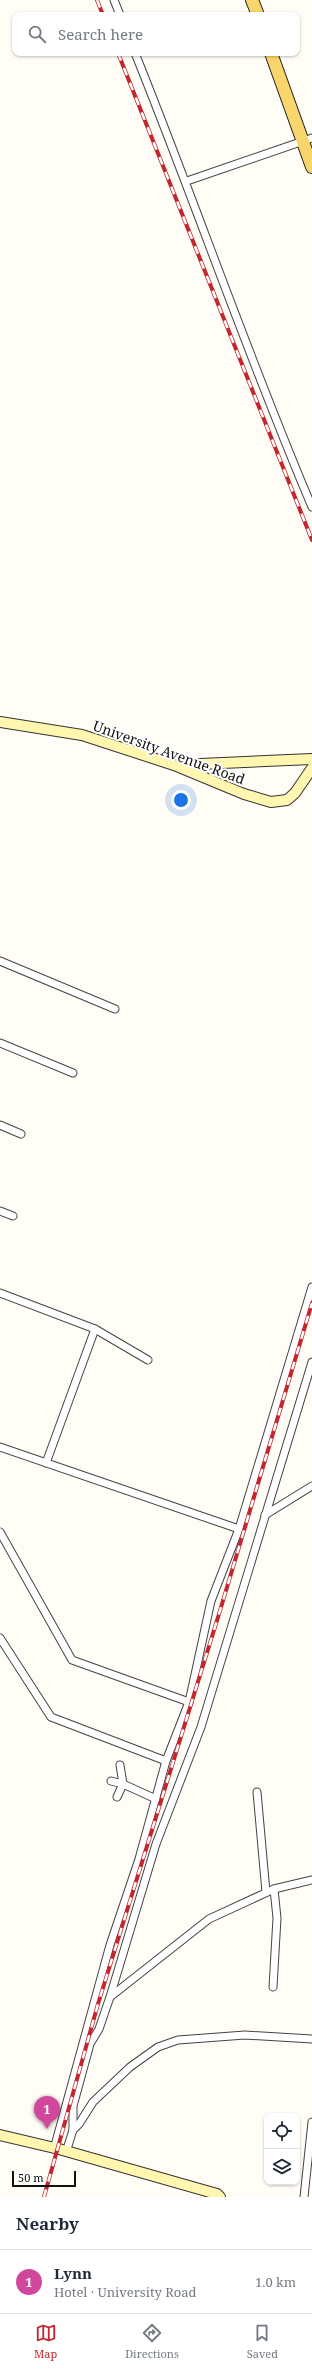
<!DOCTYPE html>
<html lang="en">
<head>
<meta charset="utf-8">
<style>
  :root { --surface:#fff; --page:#f2f2f3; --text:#1f2937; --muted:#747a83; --line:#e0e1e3; --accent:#c4262e }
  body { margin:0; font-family:"Noto Serif",serif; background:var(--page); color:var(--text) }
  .controls { position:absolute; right:12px; bottom:12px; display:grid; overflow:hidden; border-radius:8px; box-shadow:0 1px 3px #0004 }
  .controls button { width:36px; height:36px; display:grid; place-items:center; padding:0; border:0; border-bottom:1px solid var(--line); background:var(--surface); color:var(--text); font:20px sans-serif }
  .scale { position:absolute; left:12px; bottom:10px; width:64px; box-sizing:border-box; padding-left:4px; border:2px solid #111; border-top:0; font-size:11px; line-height:14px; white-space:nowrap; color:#111; -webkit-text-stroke:3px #fff; paint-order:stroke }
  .you { position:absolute; left:181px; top:800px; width:14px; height:14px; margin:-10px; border:3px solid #fff; border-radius:50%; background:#1a73e8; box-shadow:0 0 0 6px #1a73e833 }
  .badge { display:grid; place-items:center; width:26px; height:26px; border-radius:50%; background:var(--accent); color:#fff; font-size:13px; font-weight:700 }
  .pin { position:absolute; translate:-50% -33px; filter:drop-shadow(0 1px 2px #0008) }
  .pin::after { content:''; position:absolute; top:21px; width:14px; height:12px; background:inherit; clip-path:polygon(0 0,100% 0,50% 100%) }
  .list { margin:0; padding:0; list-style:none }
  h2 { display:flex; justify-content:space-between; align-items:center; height:52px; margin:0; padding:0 16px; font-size:17px }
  h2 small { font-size:13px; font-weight:400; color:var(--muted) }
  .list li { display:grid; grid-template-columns:26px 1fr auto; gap:12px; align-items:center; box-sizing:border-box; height:64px; padding:0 16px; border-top:1px solid var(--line) }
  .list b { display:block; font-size:15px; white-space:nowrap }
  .list p { margin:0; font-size:13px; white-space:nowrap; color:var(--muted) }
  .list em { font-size:13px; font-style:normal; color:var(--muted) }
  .icon { flex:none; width:22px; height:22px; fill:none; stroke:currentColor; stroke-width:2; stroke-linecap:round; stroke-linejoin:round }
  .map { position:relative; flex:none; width:312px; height:2197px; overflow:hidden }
  .search { position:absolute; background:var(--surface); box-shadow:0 1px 3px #0004; left:12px; right:12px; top:12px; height:44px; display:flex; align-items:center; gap:10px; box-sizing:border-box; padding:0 14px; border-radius:8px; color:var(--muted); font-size:15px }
  .sheet { height:116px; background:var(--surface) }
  nav { display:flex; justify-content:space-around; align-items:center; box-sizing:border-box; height:56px; border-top:1px solid var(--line); background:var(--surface); font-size:11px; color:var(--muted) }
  nav a { display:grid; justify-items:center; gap:2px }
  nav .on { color:var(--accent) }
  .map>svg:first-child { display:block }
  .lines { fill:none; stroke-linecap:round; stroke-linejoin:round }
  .street-casing { stroke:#444; stroke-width:9 }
  .secondary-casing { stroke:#333; stroke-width:12 }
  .primary-casing { stroke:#222; stroke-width:14 }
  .street { stroke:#fff; stroke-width:7 }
  .secondary { stroke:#fff6b0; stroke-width:10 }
  .primary { stroke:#f9d66b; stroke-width:12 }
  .rail-casing { stroke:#c4262e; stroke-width:4 }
  .rail { stroke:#fff; stroke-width:2.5; stroke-dasharray:8; stroke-linecap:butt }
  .labels { text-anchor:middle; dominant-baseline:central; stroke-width:4; stroke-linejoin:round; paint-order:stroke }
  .street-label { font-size:14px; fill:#111; stroke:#fff }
</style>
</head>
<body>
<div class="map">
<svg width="312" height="2197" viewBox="0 0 312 2197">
  <rect width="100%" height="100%" fill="#fffdf5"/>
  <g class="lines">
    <!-- street casing -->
    <g class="street-casing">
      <g id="street">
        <path d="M114,0L120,15"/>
        <path d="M135,53C196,204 248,357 312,507"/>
        <path d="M187,181L312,138"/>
        <path d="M0,961L115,1009"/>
        <path d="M0,1043L73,1073"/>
        <path d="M0,1125L21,1134"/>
        <path d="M0,1211L13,1216"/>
        <path d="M0,1293L95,1329L148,1360"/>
        <path d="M0,1447L239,1529"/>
        <path d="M46,1463L95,1329"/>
        <path d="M265,1515L312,1486"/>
        <path d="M0,1532L72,1660L189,1702"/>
        <path d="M0,1638L51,1717L166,1761"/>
        <path d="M111,1781L123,1784L156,1799"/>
        <path d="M257,1792L266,1892"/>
        <path d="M117,1797L123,1784L120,1765"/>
        <path d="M273,1987L277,1918L274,1889"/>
        <path d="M110,1997L156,1844L201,1727L312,1362"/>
        <path d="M73,2130L79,2124L93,2102L130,2067L158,2047L178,2040L245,2035L312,2039"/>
        <path d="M54,2149L110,1945L139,1859L166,1761L189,1702L211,1601L239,1529L312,1287"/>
        <path d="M66,2152L73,2130V2106L90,2044L99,2029L110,1997L209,1919L274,1889L312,1880"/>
        <path d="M304,2197L312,2122"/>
      </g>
    </g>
    <!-- secondary casing -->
    <g class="secondary-casing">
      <g id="secondary">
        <path d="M0,722L82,735L174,765L244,794L271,802L287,800L295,793L312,768"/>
        <path d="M178,765L312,759"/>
        <path d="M0,2135L59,2149L217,2194L220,2197"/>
      </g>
    </g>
    <!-- primary casing -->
    <g class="primary-casing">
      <g id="primary">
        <path d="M252,0L258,15"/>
        <path d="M271,53L312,167"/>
      </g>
    </g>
    <!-- street -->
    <use href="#street" class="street"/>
    <!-- secondary -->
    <use href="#secondary" class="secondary"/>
    <!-- primary -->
    <use href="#primary" class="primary"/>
    <!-- rail casing -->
    <g class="rail-casing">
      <g id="rail">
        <path d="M97,0L103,15"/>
        <path d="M118,53L312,540"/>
        <path d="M44,2197L98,2004L219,1614L312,1303"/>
      </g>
    </g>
    <!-- rail -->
    <use href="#rail" class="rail"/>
  </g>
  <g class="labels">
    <!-- street labels -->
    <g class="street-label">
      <text transform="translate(169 752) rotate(20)">University Avenue Road</text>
    </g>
  </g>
</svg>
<div class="controls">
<button><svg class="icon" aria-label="locate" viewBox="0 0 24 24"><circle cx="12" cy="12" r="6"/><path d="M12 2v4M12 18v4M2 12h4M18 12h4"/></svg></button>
<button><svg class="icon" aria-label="layers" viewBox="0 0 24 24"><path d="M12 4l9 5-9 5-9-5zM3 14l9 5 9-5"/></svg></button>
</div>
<div class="scale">50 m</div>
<div class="you"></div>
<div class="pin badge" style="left:47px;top:2129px;background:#d1479c">1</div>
<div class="search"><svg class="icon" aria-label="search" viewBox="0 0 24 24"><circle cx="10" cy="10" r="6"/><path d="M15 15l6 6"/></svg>Search here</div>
</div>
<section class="sheet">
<h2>Nearby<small></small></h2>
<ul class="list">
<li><span class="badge" style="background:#d1479c">1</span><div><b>Lynn</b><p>Hotel · University Road</p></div><em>1.0 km</em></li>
</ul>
</section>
<nav>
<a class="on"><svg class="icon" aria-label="map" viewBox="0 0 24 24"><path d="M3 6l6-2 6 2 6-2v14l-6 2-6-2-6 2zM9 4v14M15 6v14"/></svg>Map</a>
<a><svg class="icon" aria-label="directions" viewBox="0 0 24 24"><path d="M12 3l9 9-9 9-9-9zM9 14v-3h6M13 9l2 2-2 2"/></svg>Directions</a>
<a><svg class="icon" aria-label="saved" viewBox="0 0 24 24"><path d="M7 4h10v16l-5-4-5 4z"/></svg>Saved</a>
</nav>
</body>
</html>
